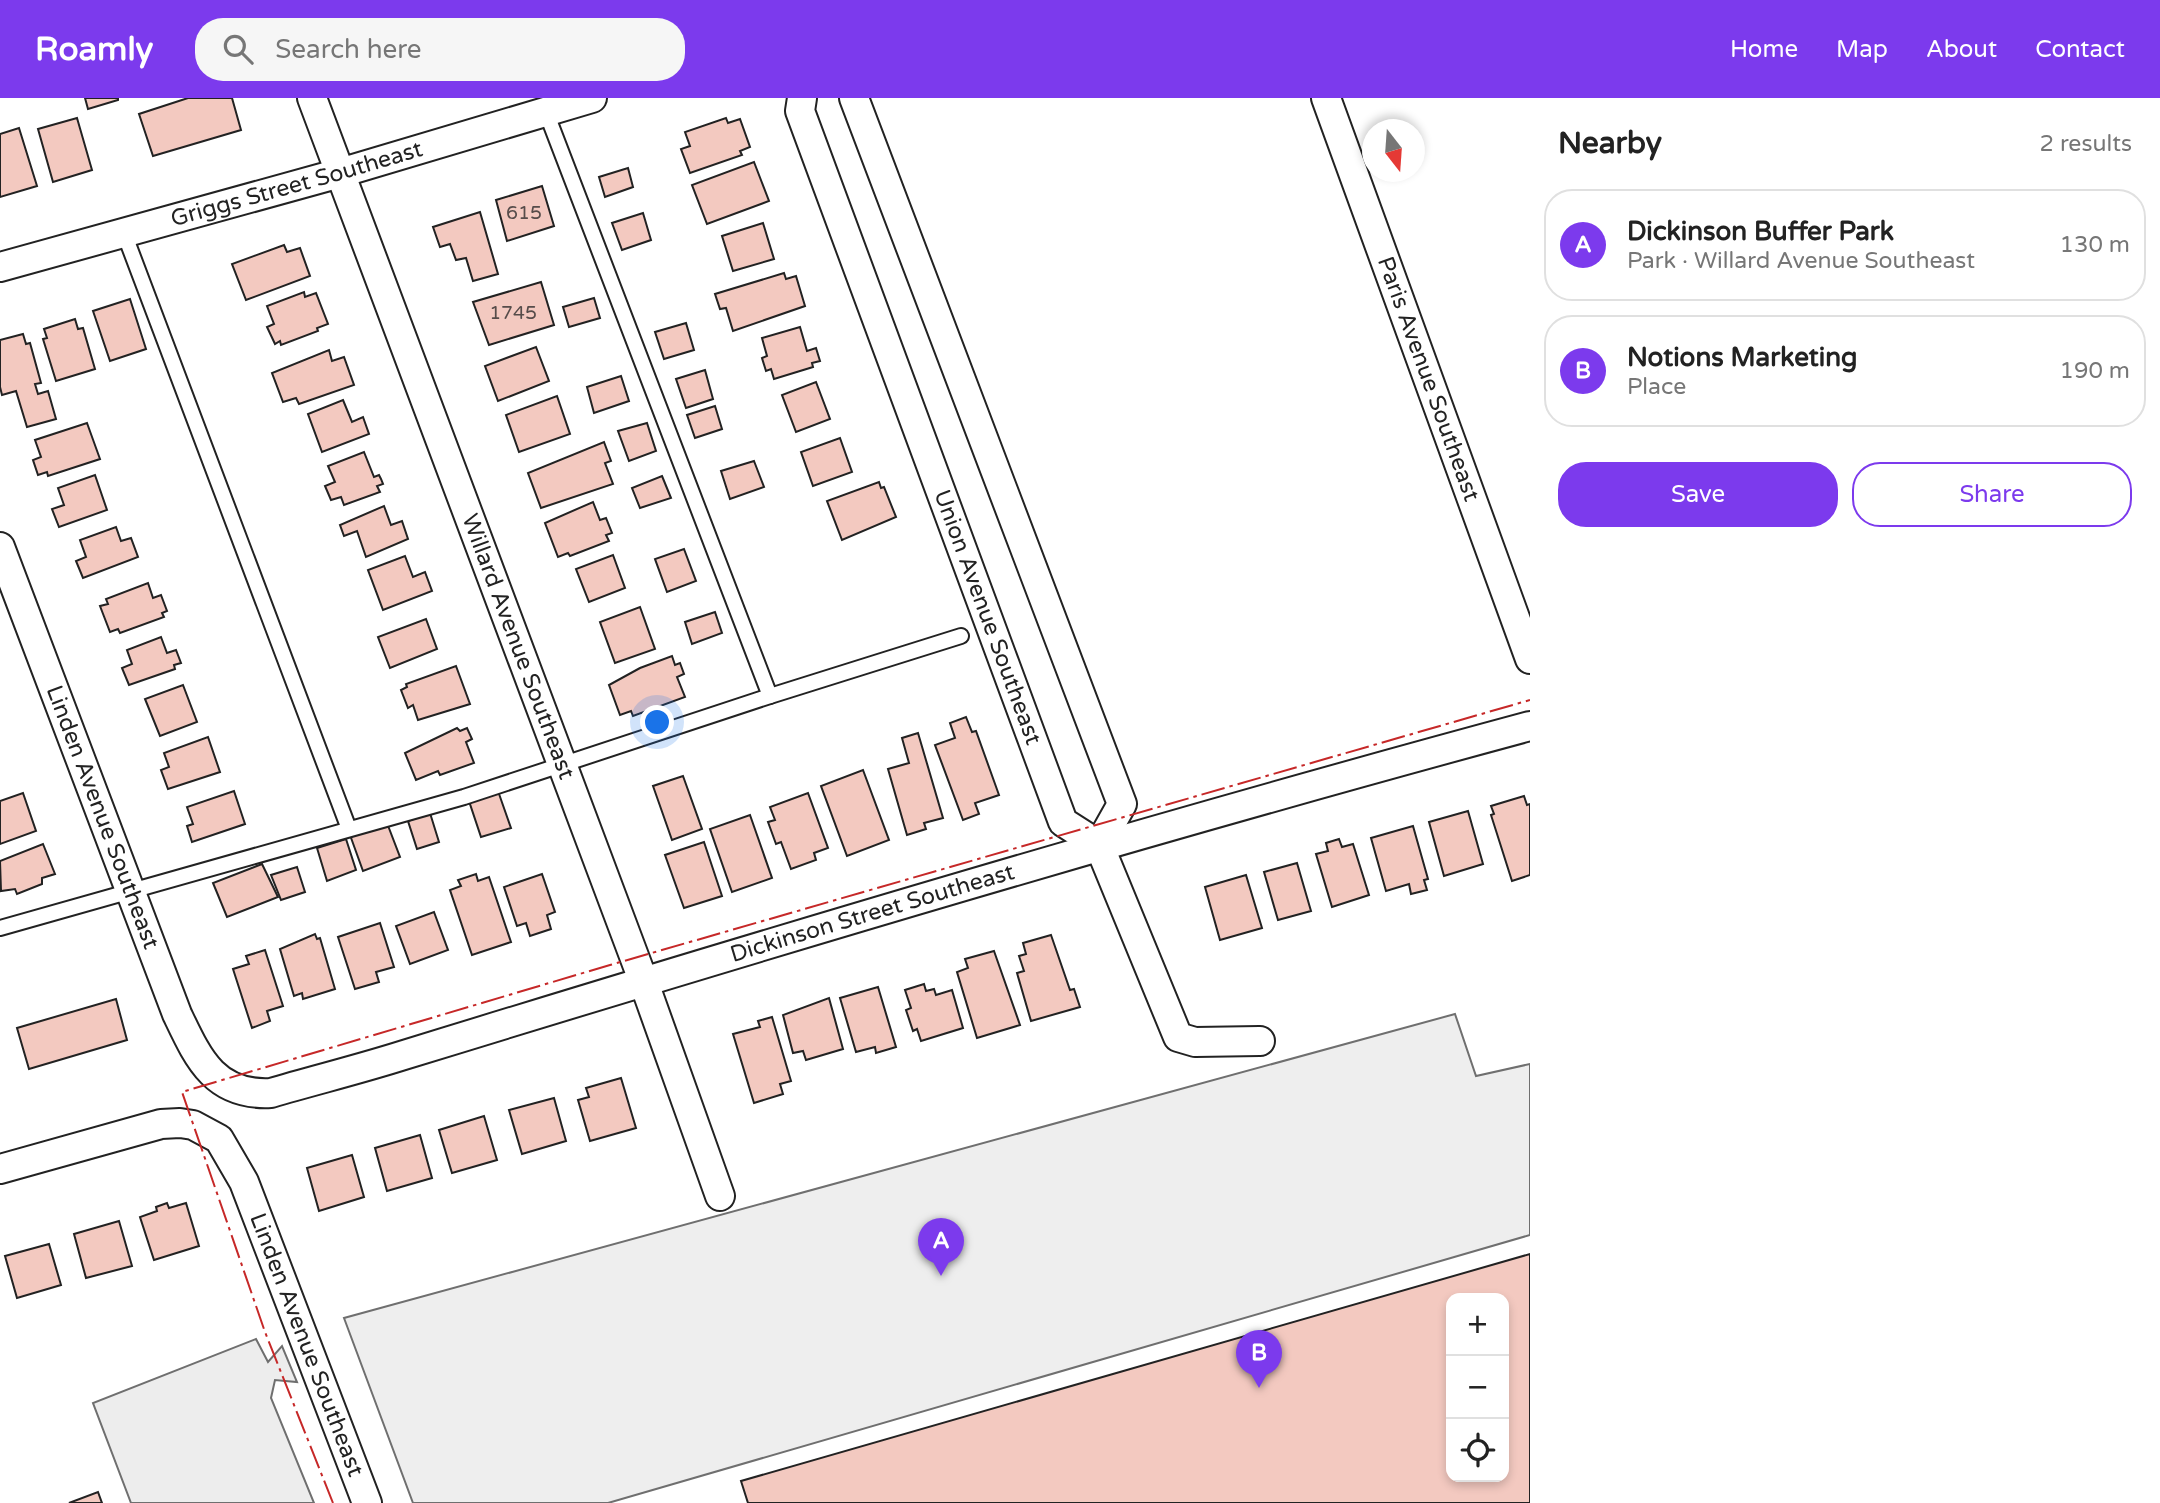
<!DOCTYPE html>
<html lang="en">
<head>
<meta charset="utf-8">
<style>
  :root { --surface:#fff; --page:#f6f6f6; --text:#222; --muted:#767676; --line:#e0e0e0; --accent:#7c3aed }
  body { margin:0; font-family:"Varela Round",sans-serif; background:var(--page); color:var(--text) }
  .controls { position:absolute; right:21px; bottom:21px; display:grid; overflow:hidden; border-radius:14px; box-shadow:0 4px 10px #0003 }
  .controls button { width:63px; height:63px; display:grid; place-items:center; padding:0; border:0; border-bottom:2px solid var(--line); background:var(--surface); color:var(--text); font:35px sans-serif }
  .compass { position:absolute; left:1362px; top:21px; width:63px; height:63px; border-radius:50%; background:var(--surface); box-shadow:0 4px 10px #0003; rotate:163deg }
  .you { position:absolute; left:658px; top:625px; width:24px; height:24px; margin:-18px; border:5px solid #fff; border-radius:50%; background:#1a73e8; box-shadow:0 0 0 10px #1a73e833 }
  .badge { display:grid; place-items:center; width:46px; height:46px; border-radius:50%; background:var(--accent); color:#fff; font-size:23px; font-weight:700 }
  .pin { position:absolute; translate:-50% -58px; filter:drop-shadow(0 2px 4px #0008) }
  .pin::after { content:''; position:absolute; top:37px; width:24px; height:21px; background:inherit; clip-path:polygon(0 0,100% 0,50% 100%) }
  .list { margin:0; padding:0; list-style:none }
  h2 { display:flex; justify-content:space-between; align-items:center; height:91px; margin:0; padding:0 28px; font-size:30px }
  h2 small { font-size:23px; font-weight:400; color:var(--muted) }
  .list li { display:grid; grid-template-columns:46px 1fr auto; gap:21px; align-items:center; box-sizing:border-box; height:112px; margin:0 14px 14px; padding:0 14px; border:2px solid var(--line); border-radius:28px }
  .list b { display:block; font-size:26px; white-space:nowrap }
  .list p { margin:0; font-size:23px; white-space:nowrap; color:var(--muted) }
  .list em { font-size:23px; font-style:normal; color:var(--muted) }
  .actions { display:flex; gap:14px; padding:21px 28px }
  .actions a { flex:1; padding:16px 0; border:2px solid var(--accent); border-radius:28px; text-align:center; font-size:24px; color:var(--accent) }
  .actions .main { background:var(--accent); color:#fff }
  .icon { flex:none; width:38px; height:38px; fill:none; stroke:currentColor; stroke-width:2; stroke-linecap:round; stroke-linejoin:round }
  .map { position:relative; flex:none; width:1530px; height:1405px; overflow:hidden }
  header { display:flex; align-items:center; gap:42px; box-sizing:border-box; height:98px; padding:0 35px; background:var(--accent); color:#fff }
  header strong { font-size:33px }
  nav { display:flex; gap:38px; margin-inline-start:auto; font-size:24px }
  .search { width:490px; height:63px; background:var(--page); display:flex; align-items:center; gap:18px; box-sizing:border-box; padding:0 24px; border-radius:28px; color:var(--muted); font-size:26px }
  main { display:flex }
  aside { flex:1; background:var(--surface) }
  .map>svg:first-child { display:block }
  .green { fill:#eee; stroke:#6f6f6f; stroke-width:2 }
  .parking { fill:#ededed; stroke:#6f6f6f; stroke-width:2 }
  .building { fill:#f3c9c0; stroke:#222; stroke-width:2; fill-rule:evenodd }
  .lines { fill:none; stroke-linecap:round; stroke-linejoin:round }
  .lane-casing { stroke:#222; stroke-width:18 }
  .street-casing { stroke:#222; stroke-width:32 }
  .lane { stroke:#fff; stroke-width:14 }
  .street { stroke:#fff; stroke-width:28 }
  .power { stroke:#c62828; stroke-width:2; stroke-dasharray:24 5 3.5 5; stroke-linecap:butt }
  .labels { text-anchor:middle; dominant-baseline:central; stroke-width:5; stroke-linejoin:round; paint-order:stroke }
  .number-label { font-size:19px; fill:#564c4a }
  .street-label { font-size:23px; fill:#222; stroke:#fff }
</style>
</head>
<body>
<header>
<strong>Roamly</strong>
<div class="search"><svg class="icon" aria-label="search" viewBox="0 0 24 24"><circle cx="10" cy="10" r="6"/><path d="M15 15l6 6"/></svg>Search here</div>
<nav><a>Home</a><a>Map</a><a>About</a><a>Contact</a></nav>
</header>
<main>
<div class="map">
<svg width="1530" height="1405" viewBox="0 0 1530 1405">
  <rect width="100%" height="100%" fill="#fff"/>
  <!-- green -->
  <path class="green" d="M1455,916L1476,978L1530,966V1137L608,1405H413L344,1220Z"/>
  <!-- parking -->
  <path class="parking" d="M256,1241L268,1264L282,1248L297,1284L275,1282L271,1300L314,1405H131L93,1305Z"/>
  <!-- building -->
  <g class="building">
    <path d="M85,0H118V2L88,11Z"/>
    <path d="M188,0H232L241,32L153,58L139,16Z"/>
    <path d="M77,20L92,72L53,84L38,31Z"/>
    <path d="M726,20L728,25L740,21L750,49L740,53L742,57L690,75L681,51L690,48L685,34Z"/>
    <path d="M19,30L37,88L0,99V36Z"/>
    <path d="M754,64L769,103L707,126L692,87Z"/>
    <path d="M628,70L633,89L605,99L599,79Z"/>
    <path d="M542,88L554,128L507,143L496,102Z"/>
    <path d="M480,114L498,176L473,183L466,160L456,162L450,146L440,149L433,129Z"/>
    <path d="M643,115L651,142L622,152L612,125Z"/>
    <path d="M763,125L774,161L733,173L722,138Z"/>
    <path d="M284,147L287,154L300,150L310,178L246,202L232,166Z"/>
    <path d="M784,175L786,181L796,178L805,208L733,233L726,210L720,211L715,196Z"/>
    <path d="M541,184L554,227L489,247L473,204Z"/>
    <path d="M304,194L305,199L316,195L328,226L317,230L318,233L281,247L280,243L275,246L267,229L274,226L267,208Z"/>
    <path d="M594,200L600,220L569,229L563,209Z"/>
    <path d="M130,201L146,251L110,263L93,213Z"/>
    <path d="M75,221L78,231L83,230L95,271L56,283L43,241L47,240L44,231Z"/>
    <path d="M686,225L694,252L664,261L655,234Z"/>
    <path d="M800,229L807,253L816,250L820,263L812,265L813,269L774,281L771,271L766,273L762,260L767,258L762,240Z"/>
    <path d="M23,236L26,246L30,245L41,285L35,286L38,296L48,293L56,321L27,329L16,293L2,297L0,289V242Z"/>
    <path d="M536,249L549,283L498,303L485,268Z"/>
    <path d="M329,252L332,263L344,259L354,287L299,306L296,300L283,304L272,275Z"/>
    <path d="M705,272L713,301L686,310L676,281Z"/>
    <path d="M621,278L629,303L594,315L587,289Z"/>
    <path d="M816,284L830,321L796,334L782,297Z"/>
    <path d="M557,298L570,336L519,354L506,317Z"/>
    <path d="M343,302L352,324L363,319L369,336L322,354L308,316Z"/>
    <path d="M715,308L722,331L695,340L687,317Z"/>
    <path d="M87,325L100,361L48,378L47,374L38,377L33,362L41,359L35,342Z"/>
    <path d="M647,325L656,353L629,363L618,333Z"/>
    <path d="M840,340L852,374L813,388L801,354Z"/>
    <path d="M604,344L611,363L605,365L613,386L541,410L528,375Z"/>
    <path d="M364,354L374,379L379,377L381,381L383,386L377,388L380,394L344,407L341,399L331,402L325,388L335,384L328,368Z"/>
    <path d="M754,363L764,389L730,401L721,373Z"/>
    <path d="M95,377L107,412L59,429L52,411L64,407L58,390Z"/>
    <path d="M662,378L671,400L640,410L632,390Z"/>
    <path d="M879,384L881,390L884,389L896,419L842,442L827,403Z"/>
    <path d="M593,404L600,422L606,420L612,435L606,437L609,443L570,458L568,455L558,459L545,425Z"/>
    <path d="M384,408L391,427L402,423L408,441L366,459L357,433L344,438L340,427Z"/>
    <path d="M116,429L121,443L131,440L138,459L83,480L76,463L86,459L80,442Z"/>
    <path d="M684,451L696,483L667,494L655,461Z"/>
    <path d="M613,457L625,490L589,504L576,471Z"/>
    <path d="M405,458L413,479L425,474L432,493L383,512L368,472Z"/>
    <path d="M148,485L153,500L161,497L167,513L162,515L164,519L120,535L118,531L110,534L100,508L108,506L106,501Z"/>
    <path d="M640,509L655,551L615,565L600,524Z"/>
    <path d="M715,514L722,535L692,546L685,524Z"/>
    <path d="M426,521L437,551L390,570L378,539Z"/>
    <path d="M161,539L167,555L176,552L181,565L174,567L175,571L129,587L122,570L132,566L127,552Z"/>
    <path d="M672,558L675,567L680,565L684,576L677,579L685,599L633,618L631,613L620,617L609,587L640,570Z"/>
    <path d="M456,568L470,606L418,622L413,607L408,610L401,592L407,589L406,586Z"/>
    <path d="M183,587L197,624L160,638L145,601Z"/>
    <path d="M966,619L972,634L976,633L999,697L975,705L979,716L963,722L935,647L955,640L950,625Z"/>
    <path d="M457,630L460,633L467,630L472,641L466,644L474,665L440,677L438,673L416,682L405,655Z"/>
    <path d="M918,635L943,720L924,725L926,731L907,737L888,671L909,665L902,640Z"/>
    <path d="M208,639L220,674L168,691L161,672L169,669L164,655Z"/>
    <path d="M863,672L889,742L847,758L821,688Z"/>
    <path d="M683,678L702,731L672,742L653,688Z"/>
    <path d="M234,693L245,726L192,744L187,728L193,726L187,709Z"/>
    <path d="M498,693L511,730L481,739L469,703Z"/>
    <path d="M23,695L36,733L0,746V703Z"/>
    <path d="M808,695L828,750L814,755L816,762L791,771L781,744L776,746L768,724L775,722L770,709Z"/>
    <path d="M1524,698L1527,707L1530,706V777L1512,783L1491,717L1494,716L1491,708Z"/>
    <path d="M1468,713L1483,766L1444,778L1429,724Z"/>
    <path d="M430,715L439,744L417,751L408,723Z"/>
    <path d="M750,717L772,780L732,794L710,731Z"/>
    <path d="M387,725L400,759L363,773L350,737Z"/>
    <path d="M1413,728L1428,781L1424,782L1427,792L1411,796L1409,786L1386,793L1371,740Z"/>
    <path d="M346,741L356,772L327,783L317,750Z"/>
    <path d="M1339,741L1342,749L1353,746L1369,797L1332,809L1316,756L1328,753L1326,745Z"/>
    <path d="M704,744L722,798L684,810L665,757Z"/>
    <path d="M43,746L55,776L42,780V786L17,796L15,791L1,793L0,763Z"/>
    <path d="M1297,765L1311,813L1278,822L1264,774Z"/>
    <path d="M262,766L278,799L227,819L213,785Z"/>
    <path d="M297,769L305,794L281,802L271,777Z"/>
    <path d="M476,776L478,783L489,779L511,844L472,857L450,792L461,788L458,782Z"/>
    <path d="M542,776L555,814L547,817L551,831L530,838L526,825L517,828L504,789Z"/>
    <path d="M1246,777L1262,830L1220,842L1205,789Z"/>
    <path d="M434,814L448,852L410,866L396,828Z"/>
    <path d="M380,825L394,869L376,874L379,884L355,891L338,839Z"/>
    <path d="M315,836L317,841L320,840L335,891L303,901L302,895L294,898L280,851Z"/>
    <path d="M1051,837L1070,892L1074,891L1080,909L1031,923L1017,875L1024,873L1019,858L1026,856L1023,845Z"/>
    <path d="M265,852L283,908L267,913L270,923L252,930L233,871L249,866L246,858Z"/>
    <path d="M994,853L1020,927L977,940L957,874L968,870L965,861Z"/>
    <path d="M924,886L926,893L934,891L936,897L952,892L963,930L921,943L917,931L913,933L906,912L911,910L905,892Z"/>
    <path d="M878,889L896,949L876,955L875,949L856,954L840,900Z"/>
    <path d="M829,900L843,951L806,962L803,953L793,955L783,917Z"/>
    <path d="M116,901L127,942L29,971L17,930Z"/>
    <path d="M772,919L791,983L780,986L783,996L754,1005L733,936L760,929L758,923Z"/>
    <path d="M621,980L636,1030L590,1043L578,1002L589,999L586,990Z"/>
    <path d="M554,1000L566,1043L522,1056L509,1012Z"/>
    <path d="M484,1018L497,1062L452,1075L439,1032Z"/>
    <path d="M420,1037L432,1080L387,1093L375,1050Z"/>
    <path d="M352,1057L364,1099L319,1113L307,1070Z"/>
    <path d="M167,1105L169,1110L186,1105L199,1148L154,1162L140,1119L157,1113L156,1109Z"/>
    <path d="M119,1123L132,1168L86,1180L74,1136Z"/>
    <path d="M49,1146L61,1187L17,1200L5,1158Z"/>
    <path d="M1530,1156V1405H748L741,1383ZM1451,1200H1504V1379H1451Z"/>
    <path d="M98,1394L102,1405H69Z"/>
  </g>
  <g class="lines">
    <!-- lane casing -->
    <g class="lane-casing">
      <g id="lane">
        <path d="M124,135L349,731"/>
        <path d="M770,598L961,538"/>
        <path d="M0,830L464,699L770,598L546,14"/>
      </g>
    </g>
    <!-- street casing -->
    <g class="street-casing">
      <g id="street">
        <path id="s1" d="M312,0L643,882L720,1098"/>
        <path id="s2" d="M802,0L800,13L1063,724L1099,747L1178,939L1195,944L1260,943"/>
        <path d="M854,0L1122,706L1099,747"/>
        <path id="s3" d="M1326,0L1530,561"/>
        <path id="s4" d="M0,169L340,75L592,0"/>
        <path id="s5" d="M0,449L177,916C198,960 214,998 271,995C315,982 360,971 404,957C778,842 1152,730 1530,628"/>
        <path id="s6" d="M0,1071L161,1026L180,1025L193,1027L219,1041L244,1084L367,1405"/>
      </g>
    </g>
    <!-- lane -->
    <use href="#lane" class="lane"/>
    <!-- street -->
    <use href="#street" class="street"/>
    <!-- power -->
    <path class="power" d="M333,1405L265,1234L182,994L610,867L1530,602"/>
  </g>
  <g class="labels">
    <!-- number labels -->
    <g class="number-label">
      <text x="524" y="115">615</text>
      <text x="513" y="215">1745</text>
    </g>
    <!-- street labels -->
    <g class="street-label">
      <text stroke="none"><textPath href="#s4" startOffset="308">Griggs Street Southeast</textPath></text>
      <text stroke="none"><textPath href="#s3" startOffset="299">Paris Avenue Southeast</textPath></text>
      <text stroke="none"><textPath href="#s2" startOffset="553">Union Avenue Southeast</textPath></text>
      <text stroke="none"><textPath href="#s1" startOffset="586">Willard Avenue Southeast</textPath></text>
      <text stroke="none"><textPath href="#s5" startOffset="289">Linden Avenue Southeast</textPath></text>
      <text stroke="none"><textPath href="#s5" startOffset="1260">Dickinson Street Southeast</textPath></text>
      <text stroke="none"><textPath href="#s6" startOffset="453">Linden Avenue Southeast</textPath></text>
    </g>
  </g>
</svg>
<div class="controls">
<button>+</button>
<button>−</button>
<button><svg class="icon" aria-label="locate" viewBox="0 0 24 24"><circle cx="12" cy="12" r="6"/><path d="M12 2v4M12 18v4M2 12h4M18 12h4"/></svg></button>
</div>
<svg class="compass" viewBox="-18 -18 36 36"><path d="M0-13l5 13h-10z" fill="#e53935"/><path d="M0 13l5-13h-10z" fill="#767676"/></svg>
<div class="you"></div>
<div class="pin badge" style="left:941px;top:1178px">A</div>
<div class="pin badge" style="left:1259px;top:1290px">B</div>
</div>
<aside>
<h2>Nearby<small>2 results</small></h2>
<ul class="list">
<li><span class="badge">A</span><div><b>Dickinson Buffer Park</b><p>Park · Willard Avenue Southeast</p></div><em>130 m</em></li>
<li><span class="badge">B</span><div><b>Notions Marketing</b><p>Place</p></div><em>190 m</em></li>
</ul>
<div class="actions"><a class="main">Save</a><a>Share</a></div>
</aside>
</main>
</body>
</html>
